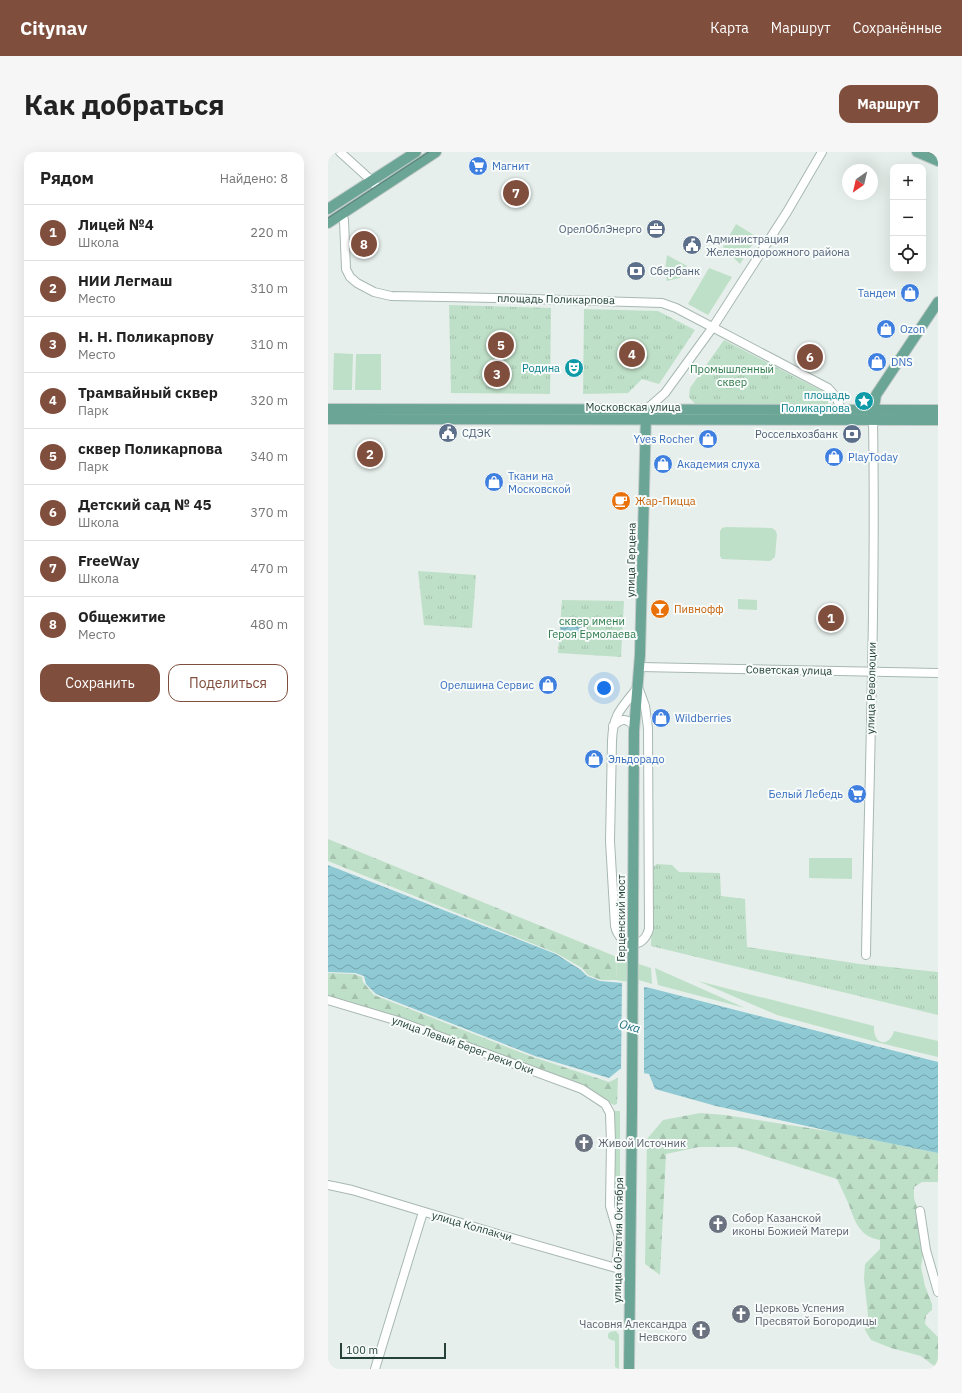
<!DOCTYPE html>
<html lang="ru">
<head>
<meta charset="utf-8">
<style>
  :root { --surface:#fff; --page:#f6f6f6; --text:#222; --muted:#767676; --line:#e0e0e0; --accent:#804e3d }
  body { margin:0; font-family:"IBM Plex Sans",sans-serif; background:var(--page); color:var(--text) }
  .controls { position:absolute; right:12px; top:12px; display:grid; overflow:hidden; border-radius:8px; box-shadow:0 4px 16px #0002 }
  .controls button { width:36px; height:36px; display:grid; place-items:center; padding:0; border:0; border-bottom:1px solid var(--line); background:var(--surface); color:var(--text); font:20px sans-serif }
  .compass { position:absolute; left:514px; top:12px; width:36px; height:36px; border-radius:50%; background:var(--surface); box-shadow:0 4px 16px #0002; rotate:214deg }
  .scale { position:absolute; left:12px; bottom:10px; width:106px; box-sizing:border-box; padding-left:4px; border:2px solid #24423a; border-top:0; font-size:11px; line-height:14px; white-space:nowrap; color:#24423a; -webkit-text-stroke:3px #f7fbf9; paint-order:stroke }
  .you { position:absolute; left:276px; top:536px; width:14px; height:14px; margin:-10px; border:3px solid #fff; border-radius:50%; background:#1a73e8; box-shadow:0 0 0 6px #1a73e833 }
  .badge { display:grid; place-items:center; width:26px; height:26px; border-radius:50%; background:var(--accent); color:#fff; font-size:13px; font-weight:700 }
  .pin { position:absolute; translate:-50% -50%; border:2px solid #fff; box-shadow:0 1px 4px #0006 }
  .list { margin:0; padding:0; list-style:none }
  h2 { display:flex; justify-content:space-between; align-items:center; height:52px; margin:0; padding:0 16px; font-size:17px }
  h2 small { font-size:13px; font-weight:400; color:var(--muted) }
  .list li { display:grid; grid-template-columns:26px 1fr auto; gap:12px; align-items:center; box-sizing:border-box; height:56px; padding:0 16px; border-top:1px solid var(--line) }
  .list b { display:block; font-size:15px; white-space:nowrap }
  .list p { margin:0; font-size:13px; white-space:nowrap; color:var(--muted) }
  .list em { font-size:13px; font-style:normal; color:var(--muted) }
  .actions { display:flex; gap:8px; padding:12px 16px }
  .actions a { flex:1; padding:9px 0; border:1px solid var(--accent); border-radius:12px; text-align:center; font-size:14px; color:var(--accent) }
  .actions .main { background:var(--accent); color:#fff }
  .icon { flex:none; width:22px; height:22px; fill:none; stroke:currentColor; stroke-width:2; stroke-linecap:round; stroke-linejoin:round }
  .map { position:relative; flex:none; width:610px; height:1217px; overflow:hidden; border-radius:12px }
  header { display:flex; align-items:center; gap:24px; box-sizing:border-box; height:56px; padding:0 20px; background:var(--accent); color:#fff }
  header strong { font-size:19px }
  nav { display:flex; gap:22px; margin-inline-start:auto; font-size:14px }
  .intro { display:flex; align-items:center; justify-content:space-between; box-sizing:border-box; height:96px; padding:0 24px }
  h1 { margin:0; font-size:28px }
  .button { padding:10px 18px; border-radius:12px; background:var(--accent); color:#fff; font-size:14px; font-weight:700 }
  main { display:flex; gap:24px; padding:0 24px }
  aside { flex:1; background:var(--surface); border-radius:12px; box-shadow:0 4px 16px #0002 }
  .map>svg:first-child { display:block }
  .grass { fill:#bfe0c8 }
  .forest { fill:url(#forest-firs) }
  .park { fill:url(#park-tufts) }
  .water { fill:url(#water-waves) }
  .pier { fill:#e6efeb }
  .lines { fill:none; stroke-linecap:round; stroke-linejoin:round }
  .minor-casing { stroke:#a8b8b2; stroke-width:10 }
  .major-casing { stroke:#c2cac8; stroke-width:12 }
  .minor { stroke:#fff; stroke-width:8 }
  .major { stroke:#6aa596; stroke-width:10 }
  .tram { stroke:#5f7d75; stroke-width:1 }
  .major-bridge-casing { stroke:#c2cac8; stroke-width:12; stroke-linecap:butt }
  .major-bridge { stroke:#6aa596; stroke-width:10 }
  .labels { text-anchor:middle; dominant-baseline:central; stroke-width:4; stroke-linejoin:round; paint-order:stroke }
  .shop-label { font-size:11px; fill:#366cbe; stroke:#f7fbf9; text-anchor:start }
  .service-label { font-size:11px; fill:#4e5e75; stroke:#f7fbf9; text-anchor:start }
  .street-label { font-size:11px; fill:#24423a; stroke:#f7fbf9 }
  .culture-label { font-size:11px; fill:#0d838f; stroke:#f7fbf9; text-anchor:end }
  .park-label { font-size:11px; fill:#2d7a4b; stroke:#f7fbf9 }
  .food-label { font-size:11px; fill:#c56008; stroke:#f7fbf9; text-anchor:start }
  .worship-label { font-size:11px; fill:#5b616d; stroke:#f7fbf9; text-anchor:start }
  .water-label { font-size:12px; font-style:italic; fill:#1c6f80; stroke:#f7fbf9 }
</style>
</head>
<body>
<header>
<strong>Citynav</strong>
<nav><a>Карта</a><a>Маршрут</a><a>Сохранённые</a></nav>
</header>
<div class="intro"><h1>Как добраться</h1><a class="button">Маршрут</a></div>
<main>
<aside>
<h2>Рядом<small>Найдено: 8</small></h2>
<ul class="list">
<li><span class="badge">1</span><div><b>Лицей №4</b><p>Школа</p></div><em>220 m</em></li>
<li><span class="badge">2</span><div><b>НИИ Легмаш</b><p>Место</p></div><em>310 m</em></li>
<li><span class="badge">3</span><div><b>Н. Н. Поликарпову</b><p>Место</p></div><em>310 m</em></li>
<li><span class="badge">4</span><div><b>Трамвайный сквер</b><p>Парк</p></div><em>320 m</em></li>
<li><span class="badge">5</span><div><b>сквер Поликарпова</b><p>Парк</p></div><em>340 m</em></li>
<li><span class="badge">6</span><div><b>Детский сад № 45</b><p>Школа</p></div><em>370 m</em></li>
<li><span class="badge">7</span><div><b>FreeWay</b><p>Школа</p></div><em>470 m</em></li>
<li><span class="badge">8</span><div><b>Общежитие</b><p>Место</p></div><em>480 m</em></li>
</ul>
<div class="actions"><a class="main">Сохранить</a><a>Поделиться</a></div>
</aside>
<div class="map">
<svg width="610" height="1217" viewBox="0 0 610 1217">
  <defs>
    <pattern id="forest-firs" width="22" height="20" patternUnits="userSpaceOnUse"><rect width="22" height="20" fill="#bfe0c8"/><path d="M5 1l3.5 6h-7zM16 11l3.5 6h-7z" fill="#a4c1ad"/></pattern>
    <pattern id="park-tufts" width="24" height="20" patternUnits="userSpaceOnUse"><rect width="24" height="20" fill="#bfe0c8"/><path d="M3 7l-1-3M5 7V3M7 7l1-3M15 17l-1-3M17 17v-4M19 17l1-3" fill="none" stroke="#a4c1ad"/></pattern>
    <pattern id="water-waves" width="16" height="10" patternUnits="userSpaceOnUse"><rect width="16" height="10" fill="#8ec9d4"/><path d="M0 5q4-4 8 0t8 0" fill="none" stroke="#74a5ad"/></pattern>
  </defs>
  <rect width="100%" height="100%" fill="#e6efeb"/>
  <!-- grass -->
  <g class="grass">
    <path d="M408,72L429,85L412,112L395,95Z"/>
    <path d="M339,103L359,114L352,126L339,129L337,118Z"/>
    <path d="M381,116L404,125L380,163L360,152Z"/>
    <path d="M6,201L25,202L24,238H5Z"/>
    <path d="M28,202H53V238H27Z"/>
    <path d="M398,375L444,376L447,378L449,382L447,405L442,409L394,407L392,404V379L394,376Z"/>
    <path d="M410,447L429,448V458L410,457Z"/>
    <path d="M481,706H524V727L481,726Z"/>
    <path d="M289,805L323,816L324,832L311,828V832L288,828Z"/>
    <path d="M327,816L417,856L330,833Z"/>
    <path d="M370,829L546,874C545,893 561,896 566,879L610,889V905L552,891L449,863Z"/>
    <path d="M285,959H292V1082L285,1056Z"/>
    <path d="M288,1179L291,1183V1217L287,1215V1189L283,1188L280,1186V1182L282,1180Z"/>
  </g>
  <!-- forest -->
  <g class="forest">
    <path d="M0,687L289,805L288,828H273L260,823L254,816L228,801L0,709Z"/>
    <path d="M0,821L26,822L34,825L35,830L46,843L202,904L281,930L290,926L289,952L286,953L269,945L0,846Z"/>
    <path d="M372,961L397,963L506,980L610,1001V1030H594L586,1035V1046L594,1071L595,1102L593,1115L597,1134L604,1152V1158L598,1163L597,1172L610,1185V1217L593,1204L563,1196L543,1188L537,1178L540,1163L536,1127L537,1112L552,1097V1088C532,1085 527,1070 521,1053C517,1044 513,1035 509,1027L408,995H371L338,1002L332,1123L317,1112L319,987L335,968Z"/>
  </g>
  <!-- park -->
  <g class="park">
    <path d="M121,153L223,156L222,242L123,241Z"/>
    <path d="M256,157L330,159L367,178L331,232L314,227L300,241L255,242Z"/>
    <path d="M396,188L500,242V252H367L361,245L362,236Z"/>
    <path d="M90,419L148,423L144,476L96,473Z"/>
    <path d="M234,448L296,449L293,505L230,501Z"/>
    <path d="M329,712L344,713L351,720L392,721L393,744L417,747L419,795L532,812L610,820V863L323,794L325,715Z"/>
  </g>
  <!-- water -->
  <g class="water">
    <path d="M233,466L256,467L255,481L232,480Z"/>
    <path d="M0,713L228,802L253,818L259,824L272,829L295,831L322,836L610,910V1001L506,980L388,954L327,937L321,922L292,917L281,926L207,904L48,842L38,832L36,824L27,821L0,820Z"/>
  </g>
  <!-- pier -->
  <path class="pier" d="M294,829L316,833V923L293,919Z"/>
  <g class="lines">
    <!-- minor casing -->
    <g class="minor-casing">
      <g id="minor">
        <path d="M12,0L44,29L51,38"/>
        <path d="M14,62L16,68L18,117L22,125L29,131L46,140L63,144L168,146L334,151L348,156L500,236L508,245L513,257"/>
        <path d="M319,257L337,241L385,175L459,60L494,0"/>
        <path d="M312,515L610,521"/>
        <path d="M310,535L317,554L320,576L321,777C315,799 292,795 287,774L282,689L284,589C285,561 294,556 310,535Z"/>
        <path d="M285,574C293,567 298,565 306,574"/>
        <path d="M538,803C541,625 548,446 545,268"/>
        <path d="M0,848L70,869L254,937L277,952L282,961L283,990L282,1054L291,1085L288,1116L173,1083L24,1038L0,1033"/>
        <path d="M592,1059L598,1098L610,1140"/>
        <path d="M47,1217L95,1060"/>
      </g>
    </g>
    <!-- major casing -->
    <g class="major-casing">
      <g id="major">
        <path d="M589,0L610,9"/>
        <path d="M0,57L88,0"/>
        <path d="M0,71L108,0"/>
        <path d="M0,257L610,258"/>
        <path d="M545,262L548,243L610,150"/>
        <path d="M0,267L610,268"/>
        <path d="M306,579L312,503L318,261"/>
        <path d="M301,1217L304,959"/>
      </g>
    </g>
    <!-- minor -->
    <use href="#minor" class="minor"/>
    <!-- major -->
    <use href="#major" class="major"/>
    <!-- tram -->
    <g class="tram">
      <path d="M600,0L610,4"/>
      <path d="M0,66L101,0"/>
    </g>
    <!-- major-bridge casing -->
    <g class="major-bridge-casing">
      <path id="major-bridge" d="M304,959L306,579"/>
    </g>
    <!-- major-bridge -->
    <use href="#major-bridge" class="major-bridge"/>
  </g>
  <!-- icons -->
  <defs>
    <g id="supermarket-disc" transform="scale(1)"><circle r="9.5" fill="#3f7fe0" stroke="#f7fbf9"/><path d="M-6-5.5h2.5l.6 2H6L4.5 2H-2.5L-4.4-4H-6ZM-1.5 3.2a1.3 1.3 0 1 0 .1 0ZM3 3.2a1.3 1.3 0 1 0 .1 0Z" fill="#fff"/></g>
    <g id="office-disc" transform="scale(1)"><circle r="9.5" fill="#5c6f8a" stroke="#f7fbf9"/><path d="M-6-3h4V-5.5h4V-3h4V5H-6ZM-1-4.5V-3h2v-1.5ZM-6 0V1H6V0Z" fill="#fff"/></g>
    <g id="civic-disc" transform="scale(1)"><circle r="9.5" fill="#5c6f8a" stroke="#f7fbf9"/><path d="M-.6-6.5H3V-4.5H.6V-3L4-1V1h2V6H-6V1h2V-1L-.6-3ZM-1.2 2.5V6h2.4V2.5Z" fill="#fff"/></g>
    <g id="bank-disc" transform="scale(1)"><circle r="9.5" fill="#5c6f8a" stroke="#f7fbf9"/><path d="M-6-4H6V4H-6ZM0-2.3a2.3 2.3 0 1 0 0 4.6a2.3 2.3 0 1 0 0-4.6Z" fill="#fff"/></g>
    <g id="shop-disc" transform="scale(1)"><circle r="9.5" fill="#3f7fe0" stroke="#f7fbf9"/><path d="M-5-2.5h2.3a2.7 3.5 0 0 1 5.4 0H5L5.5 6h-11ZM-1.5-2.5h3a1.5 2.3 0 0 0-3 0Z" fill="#fff"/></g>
    <g id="theatre-disc" transform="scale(1)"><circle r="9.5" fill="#0f9aa8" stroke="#f7fbf9"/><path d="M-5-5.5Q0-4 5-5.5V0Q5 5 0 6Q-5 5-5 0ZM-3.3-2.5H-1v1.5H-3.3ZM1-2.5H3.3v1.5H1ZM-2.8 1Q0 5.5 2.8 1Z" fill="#fff"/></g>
    <g id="sight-disc" transform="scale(1)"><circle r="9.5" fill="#0f9aa8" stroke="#f7fbf9"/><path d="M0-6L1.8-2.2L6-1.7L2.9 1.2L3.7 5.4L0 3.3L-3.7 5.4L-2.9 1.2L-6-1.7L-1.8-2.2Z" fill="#fff"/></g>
    <g id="cafe-disc" transform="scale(1)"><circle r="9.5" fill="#e8710a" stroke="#f7fbf9"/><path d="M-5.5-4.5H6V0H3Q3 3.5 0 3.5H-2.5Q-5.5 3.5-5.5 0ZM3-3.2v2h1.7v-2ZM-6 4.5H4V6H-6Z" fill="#fff"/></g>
    <g id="bar-disc" transform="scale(1)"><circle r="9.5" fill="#e8710a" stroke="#f7fbf9"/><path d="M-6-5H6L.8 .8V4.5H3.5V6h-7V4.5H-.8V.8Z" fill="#fff"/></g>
    <g id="church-disc" transform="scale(1)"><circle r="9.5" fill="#6b7280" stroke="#f7fbf9"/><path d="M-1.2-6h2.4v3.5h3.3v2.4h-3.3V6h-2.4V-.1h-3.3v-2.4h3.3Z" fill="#fff"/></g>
  </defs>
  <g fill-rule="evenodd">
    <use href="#supermarket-disc" x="150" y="14"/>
    <use href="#office-disc" x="328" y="77"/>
    <use href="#civic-disc" x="364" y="93"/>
    <use href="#bank-disc" x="308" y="119"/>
    <use href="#shop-disc" x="582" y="141"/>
    <use href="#shop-disc" x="558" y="177"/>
    <use href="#shop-disc" x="549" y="210"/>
    <use href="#theatre-disc" x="246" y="216"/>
    <use href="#sight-disc" x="536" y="249"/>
    <use href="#civic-disc" x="120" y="281"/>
    <use href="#bank-disc" x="524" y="282"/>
    <use href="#shop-disc" x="380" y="287"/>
    <use href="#shop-disc" x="506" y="305"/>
    <use href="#shop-disc" x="335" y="312"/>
    <use href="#shop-disc" x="166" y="330"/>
    <use href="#cafe-disc" x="293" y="349"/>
    <use href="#bar-disc" x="332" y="457"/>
    <use href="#shop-disc" x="220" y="533"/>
    <use href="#shop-disc" x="333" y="566"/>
    <use href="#shop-disc" x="266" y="607"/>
    <use href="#supermarket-disc" x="529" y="642"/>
    <use href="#church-disc" x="256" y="991"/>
    <use href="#church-disc" x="390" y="1072"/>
    <use href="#church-disc" x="413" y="1162"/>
    <use href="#church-disc" x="373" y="1178"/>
  </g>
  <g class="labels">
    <!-- shop labels -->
    <g class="shop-label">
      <text x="164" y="14">Магнит</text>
      <text x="568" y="141" text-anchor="end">Тандем</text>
      <text x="572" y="177">Ozon</text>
      <text x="563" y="210">DNS</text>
      <text x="366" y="287" text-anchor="end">Yves Rocher</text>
      <text x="520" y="305">PlayToday</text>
      <text x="349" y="312">Академия слуха</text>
      <text x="180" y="324">Ткани на<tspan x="180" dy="13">Московской</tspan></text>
      <text x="206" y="533" text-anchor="end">Орелшина Сервис</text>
      <text x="347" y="566">Wildberries</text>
      <text x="280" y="607">Эльдорадо</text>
      <text x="515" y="642" text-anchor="end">Белый Лебедь</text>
    </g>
    <!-- service labels -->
    <g class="service-label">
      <text x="314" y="77" text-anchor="end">ОрелОблЭнерго</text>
      <text x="378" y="87">Администрация<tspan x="378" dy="13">Железнодорожного района</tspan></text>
      <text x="322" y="119">Сбербанк</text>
      <text x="134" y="281">СДЭК</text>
      <text x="510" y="282" text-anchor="end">Россельхозбанк</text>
    </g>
    <!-- street labels -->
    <g class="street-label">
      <text transform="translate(228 147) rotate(1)">площадь Поликарпова</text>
      <text x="305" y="255">Московская улица</text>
      <text transform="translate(303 408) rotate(-89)">улица Герцена</text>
      <text transform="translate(461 518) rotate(1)">Советская улица</text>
      <text transform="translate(543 536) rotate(-89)">улица Революции</text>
      <text transform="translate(293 766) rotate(-90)">Герценский мост</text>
      <text transform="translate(135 893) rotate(20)">улица Левый Берег реки Оки</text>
      <text transform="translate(144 1074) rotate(16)">улица Колпакчи</text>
      <text transform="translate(290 1088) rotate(-89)">улица 60-летия Октября</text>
    </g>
    <!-- culture labels -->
    <g class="culture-label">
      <text x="232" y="216">Родина</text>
      <text x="522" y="243">площадь<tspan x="522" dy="13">Поликарпова</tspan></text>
    </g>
    <!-- park labels -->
    <g class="park-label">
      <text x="404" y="217">Промышленный<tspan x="404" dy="13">сквер</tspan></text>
      <text x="264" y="469">сквер имени<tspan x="264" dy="13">Героя Ермолаева</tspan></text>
    </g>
    <!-- food labels -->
    <g class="food-label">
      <text x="307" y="349">Жар-Пицца</text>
      <text x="346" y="457">Пивнофф</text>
    </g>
    <!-- worship labels -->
    <g class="worship-label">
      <text x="270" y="991">Живой Источник</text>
      <text x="404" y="1066">Собор Казанской<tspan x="404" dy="13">иконы Божией Матери</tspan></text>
      <text x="427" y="1156">Церковь Успения<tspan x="427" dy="13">Пресвятой Богородицы</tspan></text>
      <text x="359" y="1172" text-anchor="end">Часовня Александра<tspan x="359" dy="13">Невского</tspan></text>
    </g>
    <!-- water labels -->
    <g class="water-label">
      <text transform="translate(302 874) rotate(15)">Ока</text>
    </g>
  </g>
</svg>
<div class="controls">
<button>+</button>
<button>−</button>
<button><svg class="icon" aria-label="locate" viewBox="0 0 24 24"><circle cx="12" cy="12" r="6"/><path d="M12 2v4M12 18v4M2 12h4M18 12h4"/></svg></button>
</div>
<svg class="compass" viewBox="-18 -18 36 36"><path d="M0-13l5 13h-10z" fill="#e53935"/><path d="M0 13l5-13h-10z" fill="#767676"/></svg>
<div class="scale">100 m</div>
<div class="you"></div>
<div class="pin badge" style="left:503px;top:466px">1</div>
<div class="pin badge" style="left:42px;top:302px">2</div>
<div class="pin badge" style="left:169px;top:222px">3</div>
<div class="pin badge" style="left:304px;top:202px">4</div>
<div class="pin badge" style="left:173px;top:193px">5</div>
<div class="pin badge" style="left:482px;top:205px">6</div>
<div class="pin badge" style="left:188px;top:41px">7</div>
<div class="pin badge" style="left:36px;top:92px">8</div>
</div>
</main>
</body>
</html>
